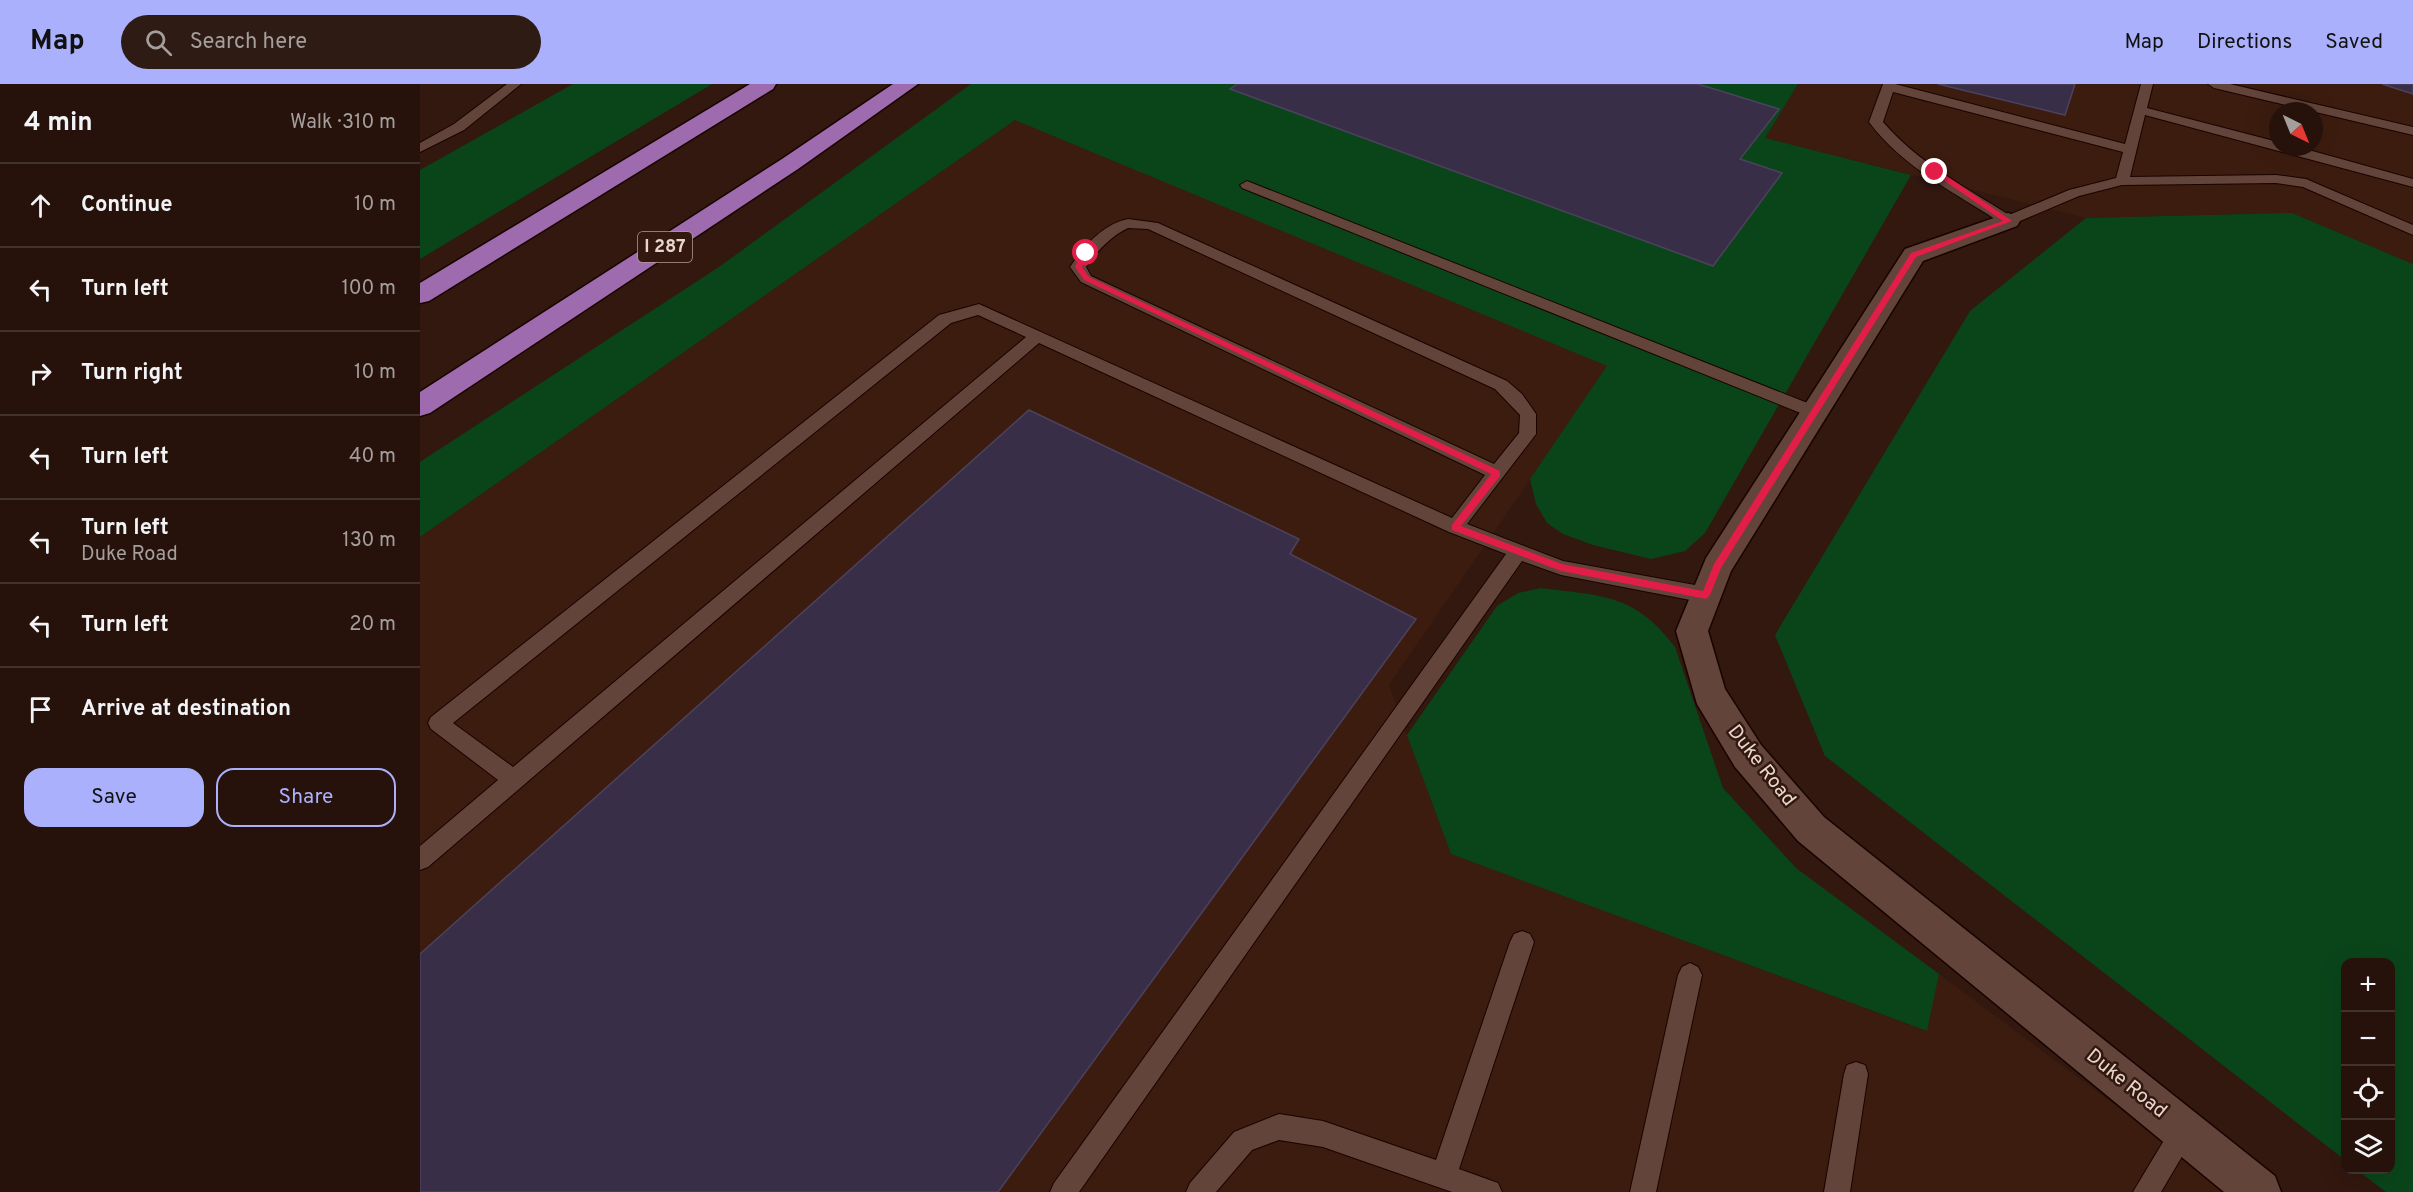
<!DOCTYPE html>
<html lang="en">
<head>
<meta charset="utf-8">
<style>
  :root { --surface:#26120b; --page:#2e1b14; --text:#f1f3f6; --muted:#a49e9d; --line:#42322c; --accent:#aab0fc }
  body { margin:0; font-family:Overpass,sans-serif; background:var(--page); color:var(--text) }
  .controls { position:absolute; right:18px; bottom:18px; display:grid; overflow:hidden; border-radius:12px; box-shadow:0 6px 24px #0002 }
  .controls button { width:54px; height:54px; display:grid; place-items:center; padding:0; border:0; border-bottom:2px solid var(--line); background:var(--surface); color:var(--text); font:30px sans-serif }
  .compass { position:absolute; left:1849px; top:18px; width:54px; height:54px; border-radius:50%; background:var(--surface); box-shadow:0 6px 24px #0002; rotate:137deg }
  .stop { position:absolute; width:18px; height:18px; margin:-14px; border:4px solid #e11d48; border-radius:50%; background:#fff }
  .stop.end { background:#e11d48; border-color:#fff; box-shadow:0 2px 6px #0008 }
  .list { margin:0; padding:0; list-style:none }
  h2 { display:flex; justify-content:space-between; align-items:center; height:78px; margin:0; padding:0 24px; font-size:26px }
  h2 small { font-size:20px; font-weight:400; color:var(--muted) }
  .list li { display:grid; grid-template-columns:39px 1fr auto; gap:18px; align-items:center; box-sizing:border-box; height:84px; padding:0 24px; border-top:2px solid var(--line) }
  .list b { display:block; font-size:22px; white-space:nowrap }
  .list p { margin:0; font-size:20px; white-space:nowrap; color:var(--muted) }
  .list em { font-size:20px; font-style:normal; color:var(--muted) }
  .actions { display:flex; gap:12px; padding:18px 24px }
  .actions a { flex:1; padding:14px 0; border:2px solid var(--accent); border-radius:18px; text-align:center; font-size:21px; color:var(--accent) }
  .actions .main { background:var(--accent); color:#111 }
  .icon { flex:none; width:33px; height:33px; fill:none; stroke:currentColor; stroke-width:2; stroke-linecap:round; stroke-linejoin:round }
  .map { position:relative; flex:none; width:1993px; height:1108px; overflow:hidden }
  header { display:flex; align-items:center; gap:36px; box-sizing:border-box; height:84px; padding:0 30px; background:var(--accent); color:#111 }
  header strong { font-size:28px }
  nav { display:flex; gap:33px; margin-inline-start:auto; font-size:21px }
  .search { width:420px; height:54px; background:var(--page); display:flex; align-items:center; gap:15px; box-sizing:border-box; padding:0 21px; border-radius:33px; color:var(--muted); font-size:22px }
  main { display:flex }
  aside { flex:1; background:var(--surface) }
  .map>svg:first-child { display:block }
  .built { fill:#3c1c0f; fill-rule:evenodd }
  .green { fill:#0a451a }
  .building { fill:#382e47; stroke:#4c425d; stroke-width:1.5 }
  .lines { fill:none; stroke-linecap:round; stroke-linejoin:round }
  .lane-casing { stroke:#190300; stroke-width:2 }
  .street-casing { stroke:#190300; stroke-width:3 }
  .highway-casing { stroke:#190300; stroke-width:3 }
  .lane { fill:#62443a; fill-rule:evenodd }
  .street { fill:#62443a; fill-rule:evenodd }
  .highway { fill:#9e6bae; fill-rule:evenodd }
  .route { fill:#e11d48 }
  .labels { text-anchor:middle; dominant-baseline:central; stroke-width:5; stroke-linejoin:round; paint-order:stroke }
  .shield { fill:#32180f; stroke:#b19c95; stroke-width:1.5 }
  .shield-label { font-size:18px; font-weight:bold; fill:#e7d5ce }
  .street-label { font-size:20px; fill:#e7d5ce; stroke:#32180f }
</style>
</head>
<body>
<header>
<strong>Map</strong>
<div class="search"><svg class="icon" aria-label="search" viewBox="0 0 24 24"><circle cx="10" cy="10" r="6"/><path d="M15 15l6 6"/></svg>Search here</div>
<nav><a>Map</a><a>Directions</a><a>Saved</a></nav>
</header>
<main>
<aside>
<h2>4 min<small>Walk · 310 m</small></h2>
<ul class="list">
<li><svg class="icon" aria-label="ahead" viewBox="0 0 24 24"><path d="M12 20V5M6 11l6-6 6 6"/></svg><div><b>Continue</b></div><em>10 m</em></li>
<li><svg class="icon" aria-label="left" viewBox="0 0 24 24"><path d="M17 20v-9H6M10 6l-5 5 5 5"/></svg><div><b>Turn left</b></div><em>100 m</em></li>
<li><svg class="icon" aria-label="right" viewBox="0 0 24 24"><path d="M7 20v-9h11M14 6l5 5-5 5"/></svg><div><b>Turn right</b></div><em>10 m</em></li>
<li><svg class="icon" aria-label="left" viewBox="0 0 24 24"><path d="M17 20v-9H6M10 6l-5 5 5 5"/></svg><div><b>Turn left</b></div><em>40 m</em></li>
<li><svg class="icon" aria-label="left" viewBox="0 0 24 24"><path d="M17 20v-9H6M10 6l-5 5 5 5"/></svg><div><b>Turn left</b><p>Duke Road</p></div><em>130 m</em></li>
<li><svg class="icon" aria-label="left" viewBox="0 0 24 24"><path d="M17 20v-9H6M10 6l-5 5 5 5"/></svg><div><b>Turn left</b></div><em>20 m</em></li>
<li><svg class="icon" aria-label="arrive" viewBox="0 0 24 24"><path d="M6 21V4h12l-3 4 3 4H6"/></svg><div><b>Arrive at destination</b></div></li>
</ul>
<div class="actions"><a class="main">Save</a><a>Share</a></div>
</aside>
<div class="map">
<svg width="1993" height="1108" viewBox="0 0 1993 1108">
  <rect width="100%" height="100%" fill="#32180f"/>
  <!-- built -->
  <g class="built">
    <path d="M1378,0H1993V180L1872,129L1666,134L1344,54ZM1858,27H1894V63H1858Z"/>
    <path d="M595,36L1188,282L969,601L1031,770L1506,947L1519,890L1812,1108H0V453Z"/>
  </g>
  <!-- green -->
  <g class="green">
    <path d="M153,0H292L0,175V86Z"/>
    <path d="M551,0H1378L1345,54L1491,91L1285,449L1265,467L1231,475L1173,461L1143,450L1127,439L1116,420L1110,395L1187,282L595,36L0,453V378L299,183Z"/>
    <path d="M1872,129L1993,180V1108H1966L1937,1086H1970V878H1926L1925,1076L1405,672L1355,551L1550,227L1666,134Z"/>
    <path d="M1121,504C1183,512 1215,510 1255,563L1303,704L1376,784L1519,890L1507,947L1031,770L987,651L1077,522L1098,509Z"/>
  </g>
  <!-- building -->
  <g class="building">
    <path d="M817,0H1278L1359,25L1320,75L1362,89L1293,182L810,5Z"/>
    <path d="M1518,0H1655L1645,31Z"/>
    <path d="M1962,0H1993V10Z"/>
    <path d="M609,326L879,455L870,470L996,535L578,1108H0V870Z"/>
  </g>
  <g class="lines">
    <!-- lane casing -->
    <g class="lane-casing">
      <g id="lane">
        <path d="M87,0H101L44,46L0,68V59L34,40Z"/>
        <path d="M1463,0H1475L1705,60L1721,0H1733L1727,24L1858,58V63H1878L1993,95V103L1725,31L1710,93L1856,91L1886,95L1993,141V151L1883,103L1856,99L1702,101L1659,112L1593,140H1583C1537,110 1482,83 1449,38ZM1473,8L1703,68L1696,94L1649,106L1589,131C1545,103 1497,78 1463,38Z"/>
        <path d="M1788,0H1810L1993,43V51L1794,4Z"/>
        <path d="M827,97L1400,324L1402,328L1400,332H1388L822,104L820,101Z"/>
        <path d="M708,135L738,139L1087,297L1102,310L1116,330V350L1047,440L1143,477L1286,503L1293,506L1295,511L1293,516L1286,519L1141,491L1102,477L659,1108H630L634,1099L1086,470L1029,448L619,259L8,783L0,786V762L78,696L11,645L8,639L11,633L519,231L559,220L1032,434L1065,391L661,198L650,183C664,162 683,140 708,135ZM708,144L728,145L1075,305L1100,331L1099,349L1074,380L671,192L666,183C677,167 691,152 708,144ZM558,231L606,253L93,683L33,639L531,239Z"/>
        <path d="M1102,847L1110,850L1114,858L1039,1085L1078,1099L1082,1108H1032L903,1063L859,1056L832,1066L796,1108H766L770,1099L814,1048L859,1030L903,1037L1016,1076L1090,858L1094,850Z"/>
        <path d="M1270,879L1278,883L1282,891L1236,1108H1210L1258,891L1262,883Z"/>
        <path d="M1436,978L1445,981L1448,990L1430,1108H1404L1424,990L1427,981Z"/>
        <path d="M1764,1034L1773,1038L1777,1047L1741,1108H1713L1755,1038Z"/>
      </g>
    </g>
    <!-- street casing -->
    <g class="street-casing">
      <path id="street" d="M1588,129L1597,132L1600,137L1597,142L1503,177L1311,487L1288,547L1305,605L1341,661L1404,733L1855,1092L1861,1108H1804L1378,757L1315,683L1277,620L1256,547L1286,474L1485,165Z"/>
    </g>
    <!-- highway casing -->
    <g class="highway-casing">
      <g id="highway">
        <path d="M330,0H356L353,5L9,217L0,219V199Z"/>
        <path d="M473,0H498L378,85L10,329L0,332V308L362,75Z"/>
      </g>
    </g>
    <!-- lane -->
    <use href="#lane" class="lane"/>
    <!-- street -->
    <use href="#street" class="street"/>
    <!-- highway -->
    <use href="#highway" class="highway"/>
  </g>
  <!-- route -->
  <path class="route" d="M1513,86H1518L1592,137L1496,173L1301,484L1290,511L1286,515L1141,487L1032,446V441L1071,390L664,196L655,183L663,167H669L662,183L669,193L1080,387V392L1041,442L1142,480L1283,507L1294,480L1491,169L1583,137L1513,89Z"/>
  <g class="labels">
    <!-- shield labels -->
    <rect class="shield" x="218" y="148" width="54" height="30" rx="4.5"/>
    <g class="shield-label">
      <text x="245" y="163">I 287</text>
    </g>
    <!-- street labels -->
    <g class="street-label">
      <text transform="translate(1341 682) rotate(52)">Duke Road</text>
      <text transform="translate(1706 1000) rotate(39)">Duke Road</text>
    </g>
  </g>
</svg>
<div class="controls">
<button>+</button>
<button>−</button>
<button><svg class="icon" aria-label="locate" viewBox="0 0 24 24"><circle cx="12" cy="12" r="6"/><path d="M12 2v4M12 18v4M2 12h4M18 12h4"/></svg></button>
<button><svg class="icon" aria-label="layers" viewBox="0 0 24 24"><path d="M12 4l9 5-9 5-9-5zM3 14l9 5 9-5"/></svg></button>
</div>
<svg class="compass" viewBox="-18 -18 36 36"><path d="M0-13l5 13h-10z" fill="#e53935"/><path d="M0 13l5-13h-10z" fill="#a49e9d"/></svg>
<div class="stop" style="left:666px;top:169px"></div>
<div class="stop end" style="left:1515px;top:88px"></div>
</div>
</main>
</body>
</html>
